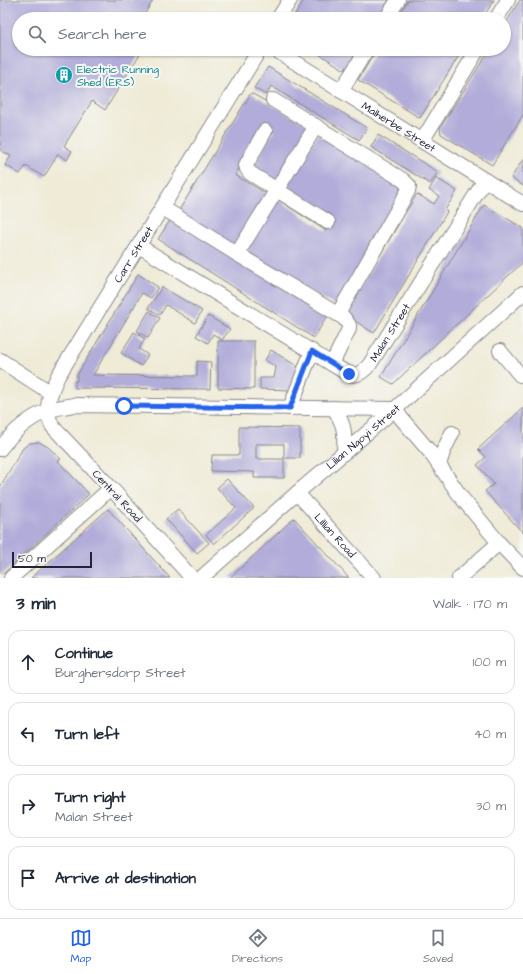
<!DOCTYPE html>
<html lang="en">
<head>
<meta charset="utf-8">
<style>
  :root { --surface:#fff; --page:#f2f2f3; --text:#1f2937; --muted:#747a83; --line:#e0e1e3; --accent:#2563eb }
  body { margin:0; font-family:"Architects Daughter",sans-serif; background:var(--page); color:var(--text) }
  .scale { position:absolute; left:12px; bottom:10px; width:80px; box-sizing:border-box; padding-left:4px; border:2px solid #22223b; border-top:0; font-size:11px; line-height:14px; white-space:nowrap; color:#22223b; -webkit-text-stroke:3px #f6f6f2; paint-order:stroke }
  .stop { position:absolute; width:12px; height:12px; margin:-9px; border:3px solid #2563eb; border-radius:50%; background:#fff }
  .stop.end { background:#2563eb; border-color:#fff; box-shadow:0 1px 4px #0008 }
  .list { margin:0; padding:0; list-style:none }
  h2 { display:flex; justify-content:space-between; align-items:center; height:52px; margin:0; padding:0 16px; font-size:17px }
  h2 small { font-size:13px; font-weight:400; color:var(--muted) }
  .list li { display:grid; grid-template-columns:26px 1fr auto; gap:12px; align-items:center; box-sizing:border-box; height:64px; margin:0 8px 8px; padding:0 8px; border:1px solid var(--line); border-radius:12px }
  .list b { display:block; font-size:15px; white-space:nowrap }
  .list p { margin:0; font-size:13px; white-space:nowrap; color:var(--muted) }
  .list em { font-size:13px; font-style:normal; color:var(--muted) }
  .icon { flex:none; width:22px; height:22px; fill:none; stroke:currentColor; stroke-width:2; stroke-linecap:round; stroke-linejoin:round }
  .map { position:relative; flex:none; width:523px; height:578px; overflow:hidden }
  .search { position:absolute; background:var(--surface); box-shadow:0 1px 3px #0004; left:12px; right:12px; top:12px; height:44px; display:flex; align-items:center; gap:10px; box-sizing:border-box; padding:0 14px; border-radius:22px; color:var(--muted); font-size:15px }
  .sheet { height:340px; background:var(--surface) }
  nav { display:flex; justify-content:space-around; align-items:center; box-sizing:border-box; height:56px; border-top:1px solid var(--line); background:var(--surface); font-size:11px; color:var(--muted) }
  nav a { display:grid; justify-items:center; gap:2px }
  nav .on { color:var(--accent) }
  .map>svg:first-child { display:block }
  .building { fill:#b1acd9 }
  .lines { fill:none; stroke-linecap:round; stroke-linejoin:round }
  .minor-casing { stroke:#888689; stroke-width:16 }
  .minor { stroke:#fff; stroke-width:14 }
  .route { stroke:#2563eb; stroke-width:5 }
  .labels { text-anchor:middle; dominant-baseline:central; stroke-width:4; stroke-linejoin:round; paint-order:stroke }
  .culture-label { font-size:11px; fill:#0d838f; stroke:#f6f6f2; text-anchor:start }
  .street-label { font-size:11px; fill:#22223b; stroke:#f6f6f2 }
</style>
</head>
<body>
<div class="map">
<svg width="523" height="578" viewBox="0 0 523 578">
  <rect width="100%" height="100%" fill="#f6f6f2"/>
  <filter id="ink" filterUnits="userSpaceOnUse"><feTurbulence type="fractalNoise" baseFrequency=".025" numOctaves="2"/><feDisplacementMap in="SourceGraphic" scale="8" xChannelSelector="R" yChannelSelector="G"/><feConvolveMatrix kernelMatrix="1 2 1 2 8 2 1 2 1" color-interpolation-filters="sRGB"/></filter>
  <filter id="wash" filterUnits="userSpaceOnUse"><feTurbulence type="fractalNoise" baseFrequency=".012" numOctaves="4" result="noise"/><feDisplacementMap in="SourceGraphic" scale="16" xChannelSelector="R" yChannelSelector="G"/><feGaussianBlur stdDeviation="0.9" result="paint"/><feColorMatrix in="noise" values="0 0 0 0 0 0 0 0 0 0 0 0 0 0 0 0 0 1.4 0 .05"/><feComposite in="paint" operator="in"/></filter>
  <g filter="url(#wash)">
    <rect width="100%" height="100%" fill="#efebd7"/>
    <g id="blocks">
      <!-- building -->
      <g class="building">
        <path d="M0,0H153L143,17L146,19H19V49H143L105,110L92,101L64,146L72,151L67,160L58,154L44,177L26,166L20,174L5,165L11,156L0,150Z"/>
        <path d="M304,0H389L378,19H292Z"/>
        <path d="M408,0H494L482,19H396Z"/>
        <path d="M520,0H523V115L492,165L441,134L440,128L490,49H504V26Z"/>
        <path d="M311,49H359L345,70Z"/>
        <path d="M377,49H463L420,118L358,80Z"/>
        <path d="M268,67L367,128L359,140L271,86L266,95L254,88Z"/>
        <path d="M251,93L309,126L275,182L252,168L274,131L264,126L235,175L267,194L234,248L178,212Z"/>
        <path d="M318,134L399,185L401,195L337,307L245,252L277,199L326,231L333,220L283,189Z"/>
        <path d="M378,135L438,172L430,184L371,147Z"/>
        <path d="M523,159V186L511,178Z"/>
        <path d="M436,178L457,191L445,210L447,212L374,333L344,314L417,194L434,204L439,196L429,190Z"/>
        <path d="M484,205L523,228V262L393,384L381,377Z"/>
        <path d="M171,219L328,315L314,338L158,239Z"/>
        <path d="M138,274L158,287L151,298L142,293L93,375L197,376V361L211,362L210,389L75,388V381H77V375Z"/>
        <path d="M162,287L202,311L195,323L166,305L160,315L148,308Z"/>
        <path d="M149,311L160,318L148,338L137,331Z"/>
        <path d="M208,316L230,329L222,340L213,334L208,343L196,336Z"/>
        <path d="M134,332L145,339L139,349L148,355L141,366L121,353Z"/>
        <path d="M218,341H254V389L218,388Z"/>
        <path d="M271,350L300,368L293,390L260,389V378H274L276,367L265,360Z"/>
        <path d="M523,408V533L485,491L494,484L477,465L486,457L478,449Z"/>
        <path d="M239,427L300,428V458H284V444H256V459H284V478H254V472L211,471L212,455H239Z"/>
        <path d="M39,442L48,447L61,459L58,461L89,494L3,574L0,572V487L23,448L30,443Z"/>
        <path d="M227,479L254,508L214,544L206,535L236,508L217,488Z"/>
        <path d="M108,509L170,578H31Z"/>
        <path d="M178,509L209,543L197,553L166,519Z"/>
        <path d="M294,518L349,578H230Z"/>
      </g>
    </g>
  </g>
  <g filter="url(#ink)">
    <use href="#blocks" fill-opacity="0" stroke="#888689" stroke-width="1"/>
    <g class="lines">
      <!-- minor casing -->
      <g class="minor-casing">
        <g id="minor">
          <path d="M278,19L290,0"/>
          <path d="M386,19L398,0"/>
          <path d="M496,19L508,0"/>
          <path id="s1" d="M274,49L523,204"/>
          <path d="M341,91L367,49"/>
          <path d="M273,100L403,180L409,186L408,191L338,314"/>
          <path d="M265,131L246,165L247,169L250,173L328,222"/>
          <path d="M422,141L478,49"/>
          <path d="M163,208L237,254L344,318L349,325V329L332,364"/>
          <path id="s2" d="M139,246L332,364C349,374 355,382 370,364L485,180"/>
          <path d="M237,254L316,126"/>
          <path d="M500,351L520,375"/>
          <path d="M0,360L51,393"/>
          <path d="M290,408L312,351"/>
          <path d="M334,408C345,426 345,432 344,452"/>
          <path d="M0,449C12,433 28,419 46,411C54,408 65,407 73,405L395,409L401,418L430,452L461,497L499,543L523,568"/>
          <path d="M439,465L443,452L452,433"/>
          <path id="s3" d="M297,493L374,578"/>
          <path d="M11,578L111,488"/>
          <path id="s4" d="M192,578L111,488L53,427C43,411 50,392 58,376L260,49"/>
          <path id="s5" d="M201,578L297,493L395,409L523,293"/>
          <path d="M459,578L499,543"/>
        </g>
      </g>
      <!-- minor -->
      <use href="#minor" class="minor"/>
    </g>
  </g>
  <g class="lines" filter="url(#ink)">
    <!-- route -->
    <path class="route" d="M124,406L290,408L312,351L349,374"/>
  </g>
  <!-- icons -->
  <defs>
    <g id="building-disc" transform="scale(0.9)"><circle r="9.5" fill="#0f9aa8" stroke="#f6f6f2"/><path d="M-4-6H4V6H1V3H-1V6H-4ZM-2.5-4.3h1.7v1.8h-1.7ZM.8-4.3h1.7v1.8H.8ZM-2.5-1h1.7V.8h-1.7ZM.8-1h1.7V.8H.8Z" fill="#fff"/></g>
  </defs>
  <g fill-rule="evenodd">
    <use href="#building-disc" x="64" y="75"/>
  </g>
  <g class="labels">
    <!-- culture labels -->
    <g class="culture-label">
      <text x="77" y="69">Electric Running<tspan x="77" dy="13">Shed (ERS)</tspan></text>
    </g>
    <!-- street labels -->
    <g class="street-label">
      <text stroke="none"><textPath href="#s1" startOffset="147">Malherbe Street</textPath></text>
      <text stroke="none"><textPath href="#s4" startOffset="402">Carr Street</textPath></text>
      <text stroke="none"><textPath href="#s2" startOffset="308">Malan Street</textPath></text>
      <text stroke="none"><textPath href="#s5" startOffset="215">Lilian Ngoyi Street</textPath></text>
      <text transform="translate(117 496) rotate(47)">Central Road</text>
      <text stroke="none"><textPath href="#s3" startOffset="57">Lillian Road</textPath></text>
    </g>
  </g>
</svg>
<div class="scale">50 m</div>
<div class="stop" style="left:124px;top:406px"></div>
<div class="stop end" style="left:349px;top:374px"></div>
<div class="search"><svg class="icon" aria-label="search" viewBox="0 0 24 24"><circle cx="10" cy="10" r="6"/><path d="M15 15l6 6"/></svg>Search here</div>
</div>
<section class="sheet">
<h2>3 min<small>Walk · 170 m</small></h2>
<ul class="list">
<li><svg class="icon" aria-label="ahead" viewBox="0 0 24 24"><path d="M12 20V5M6 11l6-6 6 6"/></svg><div><b>Continue</b><p>Burghersdorp Street</p></div><em>100 m</em></li>
<li><svg class="icon" aria-label="left" viewBox="0 0 24 24"><path d="M17 20v-9H6M10 6l-5 5 5 5"/></svg><div><b>Turn left</b></div><em>40 m</em></li>
<li><svg class="icon" aria-label="right" viewBox="0 0 24 24"><path d="M7 20v-9h11M14 6l5 5-5 5"/></svg><div><b>Turn right</b><p>Malan Street</p></div><em>30 m</em></li>
<li><svg class="icon" aria-label="arrive" viewBox="0 0 24 24"><path d="M6 21V4h12l-3 4 3 4H6"/></svg><div><b>Arrive at destination</b></div></li>
</ul>
</section>
<nav>
<a class="on"><svg class="icon" aria-label="map" viewBox="0 0 24 24"><path d="M3 6l6-2 6 2 6-2v14l-6 2-6-2-6 2zM9 4v14M15 6v14"/></svg>Map</a>
<a><svg class="icon" aria-label="directions" viewBox="0 0 24 24"><path d="M12 3l9 9-9 9-9-9zM9 14v-3h6M13 9l2 2-2 2"/></svg>Directions</a>
<a><svg class="icon" aria-label="saved" viewBox="0 0 24 24"><path d="M7 4h10v16l-5-4-5 4z"/></svg>Saved</a>
</nav>
</body>
</html>
